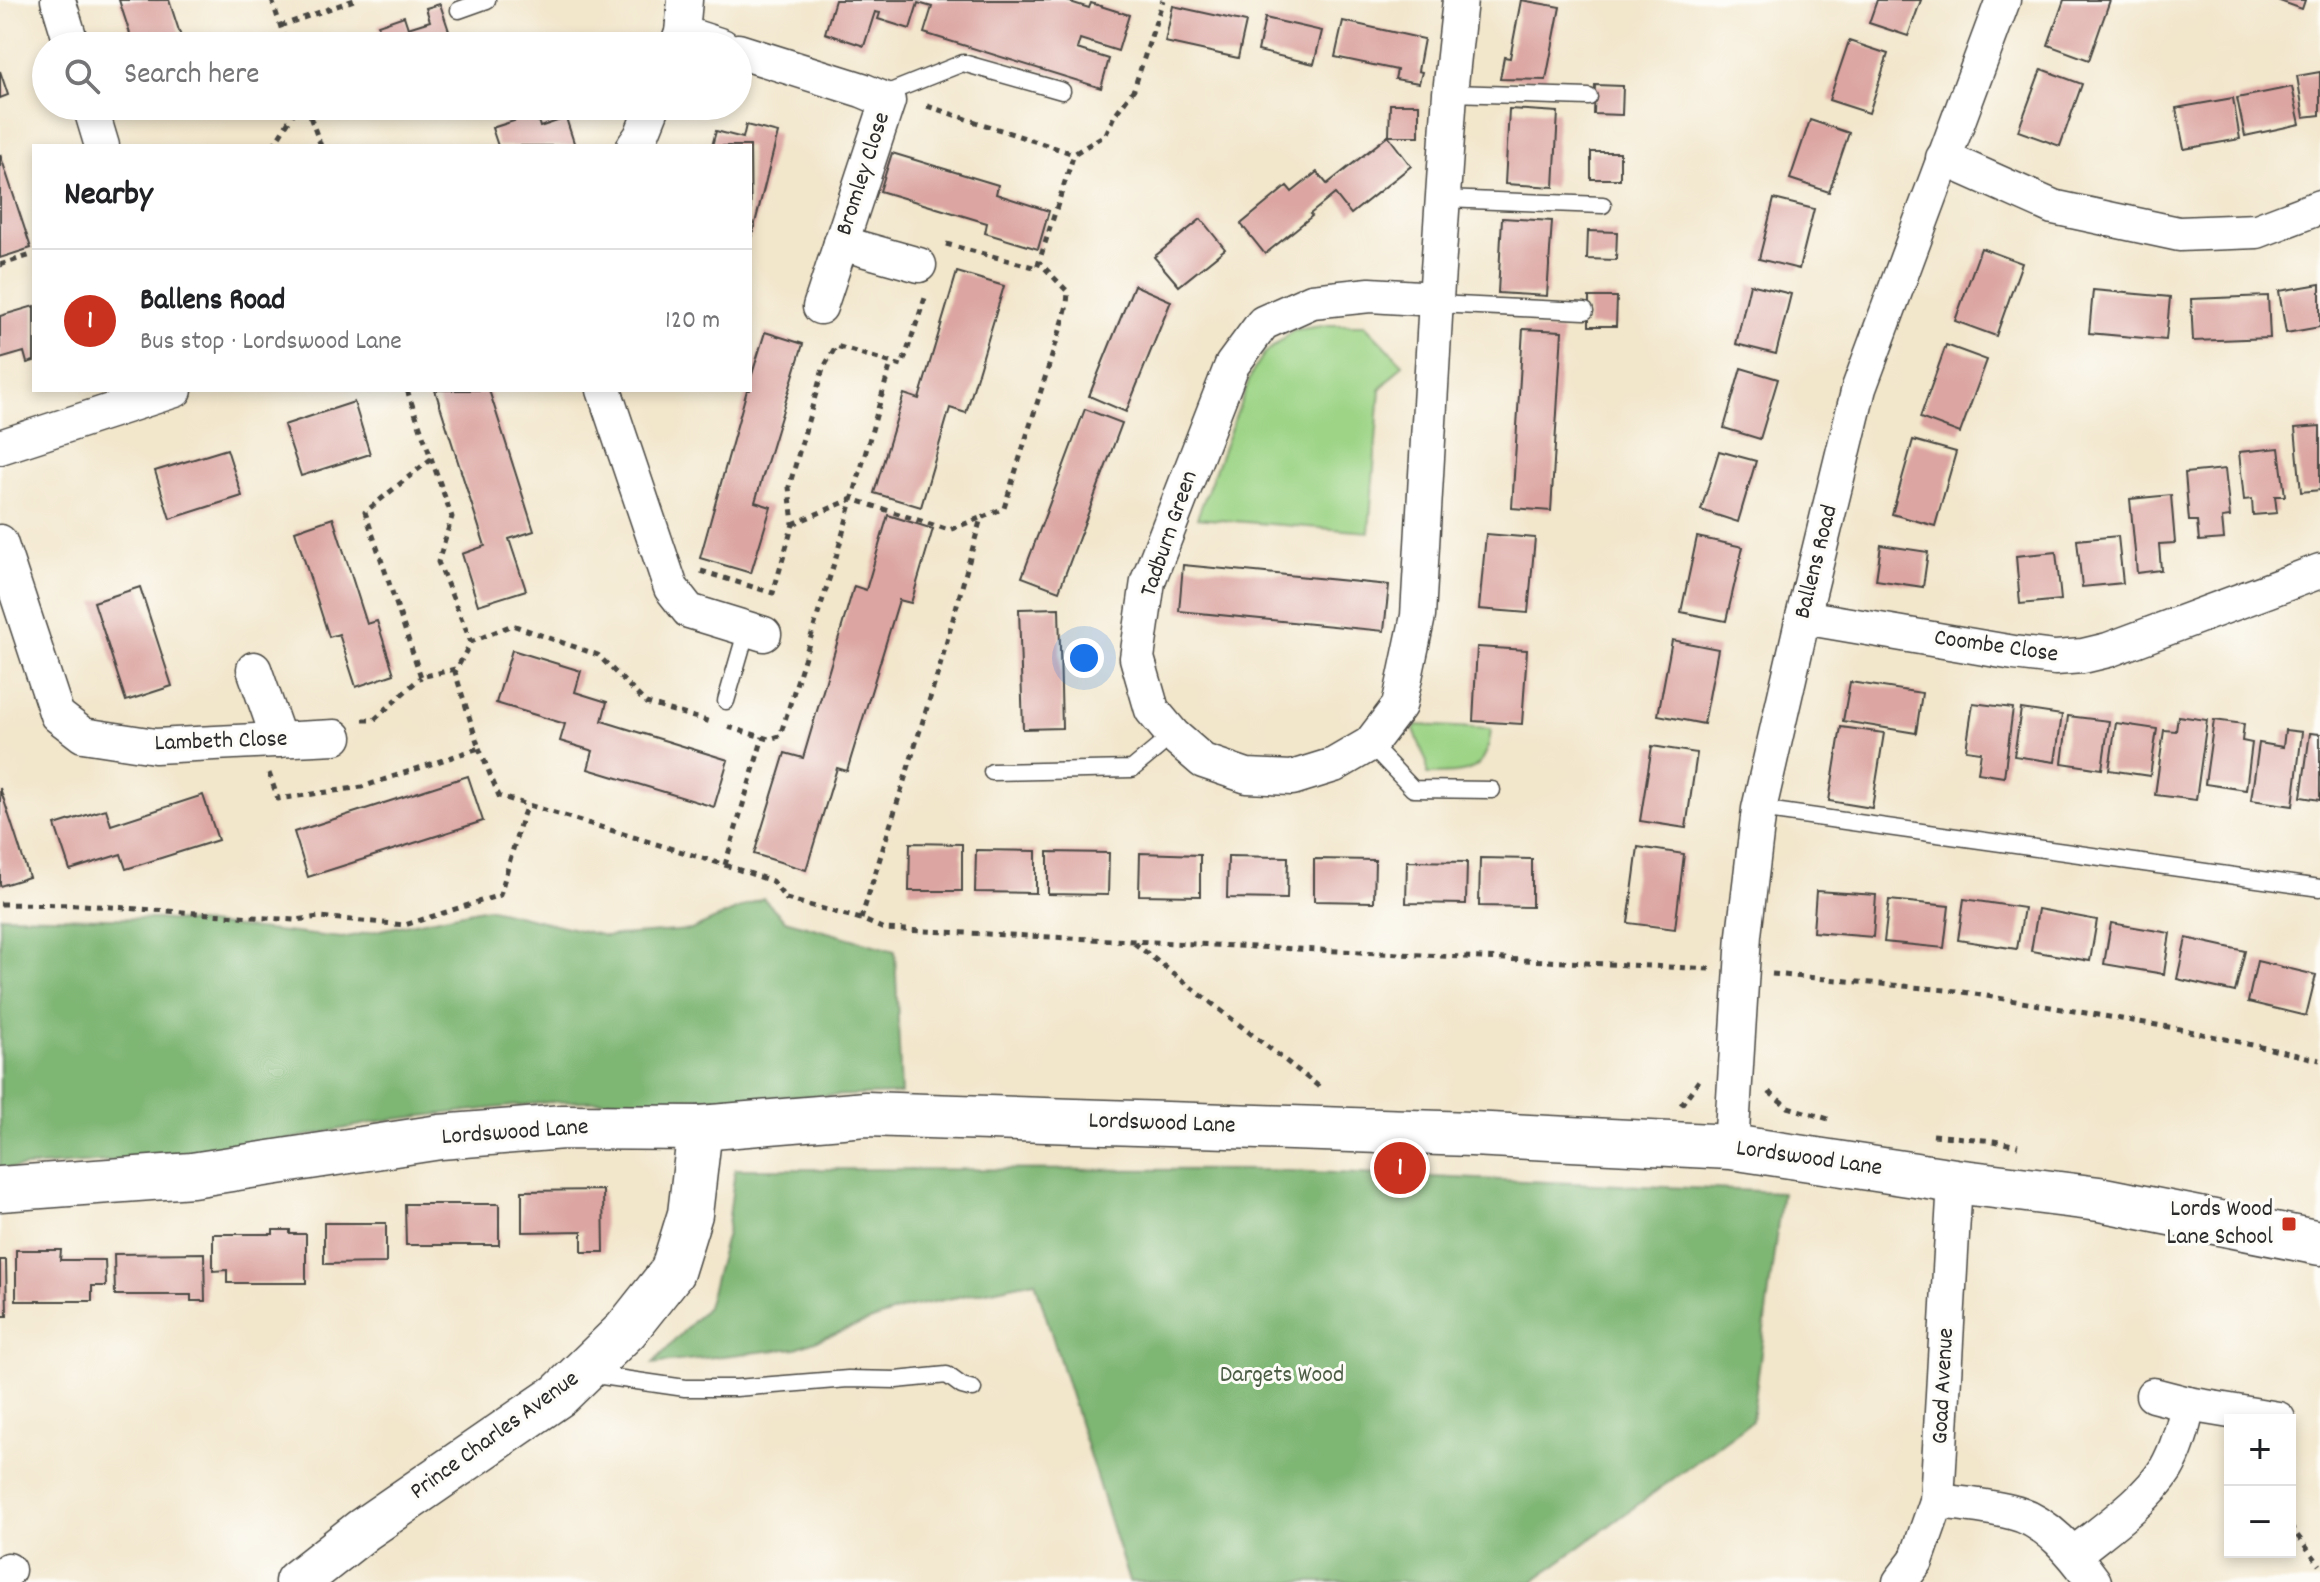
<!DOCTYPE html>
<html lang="en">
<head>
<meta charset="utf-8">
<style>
  :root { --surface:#fff; --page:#f6f6f6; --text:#202124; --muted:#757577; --line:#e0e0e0; --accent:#c8321e }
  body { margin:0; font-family:Dekko,sans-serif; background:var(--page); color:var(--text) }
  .controls { position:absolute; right:24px; bottom:24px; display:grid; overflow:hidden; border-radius:0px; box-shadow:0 4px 12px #0003 }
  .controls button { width:72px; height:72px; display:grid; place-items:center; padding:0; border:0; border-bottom:2px solid var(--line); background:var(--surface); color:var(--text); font:40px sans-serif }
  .you { position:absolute; left:1084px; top:658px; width:28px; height:28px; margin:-20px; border:6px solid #fff; border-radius:50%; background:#1a73e8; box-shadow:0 0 0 12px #1a73e833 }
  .badge { display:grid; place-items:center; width:52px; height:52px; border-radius:50%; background:var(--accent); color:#fff; font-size:26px; font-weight:700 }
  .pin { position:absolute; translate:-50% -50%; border:4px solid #fff; box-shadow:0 2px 8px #0006 }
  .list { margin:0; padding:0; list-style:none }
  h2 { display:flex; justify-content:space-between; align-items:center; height:104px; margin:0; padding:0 32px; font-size:34px }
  h2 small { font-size:26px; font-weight:400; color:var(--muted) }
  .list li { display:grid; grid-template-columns:52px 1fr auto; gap:24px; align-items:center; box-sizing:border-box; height:144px; padding:0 32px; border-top:2px solid var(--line) }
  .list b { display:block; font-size:30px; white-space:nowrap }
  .list p { margin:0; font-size:26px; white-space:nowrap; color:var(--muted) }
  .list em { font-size:26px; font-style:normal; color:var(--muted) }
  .icon { flex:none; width:44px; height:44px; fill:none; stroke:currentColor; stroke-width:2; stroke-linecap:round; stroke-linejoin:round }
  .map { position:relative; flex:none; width:2320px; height:1582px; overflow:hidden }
  .search { position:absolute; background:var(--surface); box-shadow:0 4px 12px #0003; left:32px; top:32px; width:720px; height:88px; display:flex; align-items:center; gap:20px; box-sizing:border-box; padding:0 28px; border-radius:44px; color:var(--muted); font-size:30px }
  .panel { position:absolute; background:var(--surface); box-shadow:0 4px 12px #0003; left:32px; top:144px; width:720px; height:248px; border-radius:0px }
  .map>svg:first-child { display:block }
  .green { fill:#9dd486; stroke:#648058; stroke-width:2 }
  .forest { fill:#7eb673; stroke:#54704f; stroke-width:2 }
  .building { fill:#dca5a1 }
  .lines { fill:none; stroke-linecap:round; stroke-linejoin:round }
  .lane-casing { stroke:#494743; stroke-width:19 }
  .street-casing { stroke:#494743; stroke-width:37 }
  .secondary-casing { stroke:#494743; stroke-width:47 }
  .path { stroke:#494743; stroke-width:5; stroke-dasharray:6 6; stroke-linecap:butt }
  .lane { stroke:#fff; stroke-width:16 }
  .street { stroke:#fff; stroke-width:34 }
  .secondary { stroke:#fff; stroke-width:44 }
  .poi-dot { fill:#c8321e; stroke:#fdfcf7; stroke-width:3 }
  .labels { text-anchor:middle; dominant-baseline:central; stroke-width:6; stroke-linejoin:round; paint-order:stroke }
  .street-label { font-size:24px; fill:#2b2b2b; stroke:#fdfcf7 }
  .poi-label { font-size:24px; fill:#2b2b2b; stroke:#fdfcf7; text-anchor:end }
  .park-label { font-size:24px; fill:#4d5e46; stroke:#fdfcf7 }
</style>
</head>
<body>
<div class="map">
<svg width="2320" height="1582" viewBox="0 0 2320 1582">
  <rect width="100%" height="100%" fill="#fdfcf7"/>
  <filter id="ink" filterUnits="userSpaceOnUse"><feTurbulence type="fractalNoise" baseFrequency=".0125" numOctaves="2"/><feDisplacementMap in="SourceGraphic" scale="16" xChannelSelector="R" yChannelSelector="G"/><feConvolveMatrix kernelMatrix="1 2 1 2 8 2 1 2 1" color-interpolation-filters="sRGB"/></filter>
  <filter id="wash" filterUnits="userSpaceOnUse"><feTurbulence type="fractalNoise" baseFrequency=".006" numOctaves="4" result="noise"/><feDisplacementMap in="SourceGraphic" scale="32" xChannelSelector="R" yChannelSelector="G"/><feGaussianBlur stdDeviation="1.8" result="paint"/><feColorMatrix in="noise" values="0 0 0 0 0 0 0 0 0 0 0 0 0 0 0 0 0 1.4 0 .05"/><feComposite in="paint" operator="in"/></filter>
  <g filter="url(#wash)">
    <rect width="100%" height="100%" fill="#f2e6cb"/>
    <!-- green -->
    <g class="green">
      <path d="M1328,325H1365L1403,364L1380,390L1369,532L1197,518L1252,373L1264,354L1294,330Z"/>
      <path d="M1417,725L1491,729C1487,774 1467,774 1427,774V763L1414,730Z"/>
    </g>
    <!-- forest -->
    <g class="forest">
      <path d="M763,898L785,920L895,951L901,1094L550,1102L387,1120L221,1153L0,1169V916L159,919L342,938L487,908L605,936L691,930Z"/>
      <path d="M735,1169L1265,1170L1782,1192L1752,1421L1532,1582H1129L1035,1281L905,1308L796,1348L652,1364L707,1307L727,1233Z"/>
    </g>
    <g id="blocks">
      <!-- building -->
      <g class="building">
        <path d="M119,0H169L182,40L164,46H134Z"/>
        <path d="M835,0H1064L1089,8L1091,3L1129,15L1118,51L1080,39L1077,49L1109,59L1101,88L924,33L932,7L918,3L910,29L878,19L880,13L875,12L864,46L825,33Z"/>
        <path d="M1521,0L1560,7L1546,80L1500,79L1504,57L1510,58Z"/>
        <path d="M1877,0H1921L1908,36L1869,23Z"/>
        <path d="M2064,0H2110L2089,60L2048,45Z"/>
        <path d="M2277,0H2305L2302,9Z"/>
        <path d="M440,4L454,46H331L360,36L362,43L382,37L378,25L404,16L408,28L430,21L426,8Z"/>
        <path d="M1173,6L1246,22L1238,58L1165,42Z"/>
        <path d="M1265,18L1322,31L1314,64L1258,51Z"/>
        <path d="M1343,21L1424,39L1418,71L1422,72L1419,83L1395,79L1397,70L1335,57Z"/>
        <path d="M1849,41L1888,54L1869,113L1829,100Z"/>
        <path d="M2041,69L2082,84L2060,146L2018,131Z"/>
        <path d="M0,71L8,95L0,98Z"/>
        <path d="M2320,72V115L2304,117L2297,76Z"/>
        <path d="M1595,85L1623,86L1622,115L1594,114Z"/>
        <path d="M2292,87L2300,124L2245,136L2237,98Z"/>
        <path d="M2233,98L2240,139L2184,149L2176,108Z"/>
        <path d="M1390,104H1419V136H1389Z"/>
        <path d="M569,106H615V107L572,118Z"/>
        <path d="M1509,109L1558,112L1554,187L1505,184Z"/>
        <path d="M536,114L540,127L566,118L575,146H498L492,128Z"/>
        <path d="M1810,120L1849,133L1829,192L1790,179Z"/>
        <path d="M746,125L778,133L751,239L750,146H712L716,131L743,138Z"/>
        <path d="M1388,136L1411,166L1351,214L1335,194L1310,214L1312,216L1265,254L1241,224L1287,186L1292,192L1317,172L1327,184Z"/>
        <rect x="1591" y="152" width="29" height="27"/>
        <path d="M892,153L998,185L996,194L1049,211L1038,249L985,233L987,223L880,191Z"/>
        <path d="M0,154L31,248L0,258Z"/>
        <path d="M1774,199L1814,209L1799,269L1759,259Z"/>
        <path d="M1502,218L1552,221L1547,296L1498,293Z"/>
        <path d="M1201,219L1225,249L1179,286L1154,257Z"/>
        <path d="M1588,231L1617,232L1616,260L1587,259Z"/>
        <path d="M1981,248L2022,263L1996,336L1955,321Z"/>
        <path d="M957,272L1004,286L966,413L950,408L921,507L874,493L904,394L919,399Z"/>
        <path d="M1750,284L1791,294L1776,354L1736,344Z"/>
        <path d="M2320,284V327L2286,333L2279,291Z"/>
        <path d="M1134,285L1171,301L1126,412L1089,396Z"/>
        <path d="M2093,290L2170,297L2166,340L2089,333Z"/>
        <path d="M2268,296L2270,338L2193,341L2191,299Z"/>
        <path d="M1589,297H1617L1616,326H1589Z"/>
        <path d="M34,306V361L27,363L24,352L0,359V316Z"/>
        <path d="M1523,329L1562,331L1551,511L1512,508Z"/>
        <path d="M765,332L803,344L755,502L771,507L751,573L700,558L747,390H750V381Z"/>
        <path d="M1946,345L1987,360L1960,433L1920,418Z"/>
        <path d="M1741,368L1778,379L1760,439L1724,428Z"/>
        <path d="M435,390H489L534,531L509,539L526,590L478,605L462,554L485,546Z"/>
        <path d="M354,402L370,454L301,476L284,425Z"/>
        <path d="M1085,409L1122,423L1059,591L1022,577Z"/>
        <path d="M2320,426V490L2301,492L2295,428Z"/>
        <path d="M1913,440L1956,452L1935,526L1892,514Z"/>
        <path d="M2279,448L2285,496H2275L2277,513L2253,515L2252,499L2244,500L2239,452Z"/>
        <path d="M227,449L242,496L170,519L155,471Z"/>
        <path d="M1719,451L1756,461L1738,522L1701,510Z"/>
        <path d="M2225,469L2230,517L2222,518L2224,539L2199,541L2197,521H2189L2185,473Z"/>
        <path d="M2171,495L2175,543L2159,544L2161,570L2137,573L2130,499Z"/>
        <path d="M888,515L933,529L911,603L899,600L847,771L837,768L806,870L754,854L785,753L803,758L854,586L866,590Z"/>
        <path d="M333,518L367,624L377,621L394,674L356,687L339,634L329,637L295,531Z"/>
        <path d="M1486,534L1535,538L1528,613L1479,609Z"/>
        <path d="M2118,536L2123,583L2082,587L2077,540Z"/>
        <path d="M1697,537L1743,547L1726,621L1681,612Z"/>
        <path d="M1881,545L1928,552L1923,587L1876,580Z"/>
        <path d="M2056,552L2061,600L2020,604L2016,556Z"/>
        <path d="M1183,565L1389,585L1384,631L1179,611Z"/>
        <path d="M140,587L172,686L126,701L94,602Z"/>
        <path d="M1059,608L1062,728L1023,729L1019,609Z"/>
        <path d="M1672,640L1718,649L1704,724L1658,715Z"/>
        <path d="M1477,647L1527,650L1522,724L1473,721Z"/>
        <path d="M512,650L581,671L575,692L607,702L602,721L728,760L714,807L588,769L593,751L560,741L565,724L496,703Z"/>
        <path d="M1850,682L1922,693L1916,733L1843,721Z"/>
        <path d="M1973,703L2013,708L2004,777L1978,773L1981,752L1966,750Z"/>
        <path d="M2021,709L2062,715L2055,762L2014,756Z"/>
        <path d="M2068,716L2109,721L2102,769L2062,763Z"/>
        <path d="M2178,716L2207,720L2196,800L2155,795L2164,730L2176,731Z"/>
        <path d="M2214,720L2244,724L2242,741L2252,743L2246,790L2205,784Z"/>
        <path d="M2116,723L2157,729L2150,776L2109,770Z"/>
        <path d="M1841,727L1884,733L1872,808L1829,801Z"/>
        <path d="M2285,730L2302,732L2293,806L2251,800L2259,743L2283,747Z"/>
        <path d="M2310,733L2320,734V800L2301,797Z"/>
        <path d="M1652,746L1697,753L1686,828L1640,821Z"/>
        <path d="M468,776L483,821L308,877L294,832Z"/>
        <path d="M0,788L29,877L0,886Z"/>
        <path d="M203,795L218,840L126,869L121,854L70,870L55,825L106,809L111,825Z"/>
        <path d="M910,843L962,844V891H909Z"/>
        <path d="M1638,847L1684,854L1675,929L1628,923Z"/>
        <path d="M976,850L1036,851V893L975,892Z"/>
        <path d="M1048,852L1109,853L1108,895L1048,894Z"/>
        <path d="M1140,853L1200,855V896L1139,895Z"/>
        <path d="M1228,856L1288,857L1287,899L1227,898Z"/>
        <path d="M1480,858L1532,859V907L1479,906Z"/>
        <path d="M1314,859L1375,860L1374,902L1314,901Z"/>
        <path d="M1407,861L1467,862L1466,904L1406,903Z"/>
        <path d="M1816,891L1876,895L1873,937L1813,932Z"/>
        <path d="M1964,899L2024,908L2017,949L1958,940Z"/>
        <path d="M1889,900L1949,906L1944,948L1884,942Z"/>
        <path d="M2038,909L2097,920L2090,961L2031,951Z"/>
        <path d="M2111,923L2170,933L2164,974L2104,964Z"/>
        <path d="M2186,938L2245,951L2235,992L2177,979Z"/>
        <path d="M2257,961L2316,975L2306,1016L2248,1002Z"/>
        <path d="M603,1190L604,1252H582V1231L522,1232V1191Z"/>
        <path d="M405,1204H499V1245H406Z"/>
        <path d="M324,1223H386V1263L324,1264Z"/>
        <path d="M273,1230H290V1234H306V1283H227V1270L213,1271V1234H273Z"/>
        <path d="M16,1250H61L60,1260H105L106,1286H92V1301H16Z"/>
        <path d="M204,1253L205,1301H191V1295H115L114,1254Z"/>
        <path d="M0,1260H6L7,1316H0Z"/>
      </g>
    </g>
  </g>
  <g filter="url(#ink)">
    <use href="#blocks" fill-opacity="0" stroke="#494743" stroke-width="2"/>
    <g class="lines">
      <!-- lane casing -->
      <g class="lane-casing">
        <g id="lane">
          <path d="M459,10L487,0"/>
          <path d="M1450,93L1589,97"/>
          <path d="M880,96L963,63L1062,91"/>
          <path d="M1444,199L1603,205"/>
          <path d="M1436,304L1585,311"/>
          <path d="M726,701L747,629"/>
          <path d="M1370,744L1413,789L1492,790"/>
          <path d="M992,772L1132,769L1173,735"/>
          <path d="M1759,809L2320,888"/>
          <path d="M588,1374L685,1388H736L848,1379L896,1380L947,1375L962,1386L973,1389"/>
        </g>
      </g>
      <!-- street casing -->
      <g class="street-casing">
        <g id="street">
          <path d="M58,0L72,46"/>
          <path d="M682,33L722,46"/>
          <path d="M677,46L682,33L685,0"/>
          <path d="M738,51L862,90L888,101L820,307"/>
          <path d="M90,106L102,146"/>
          <path d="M634,146L641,136L653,106"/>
          <path d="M1943,158L2053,207L2179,234L2257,231L2320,207"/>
          <path d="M841,243L919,265"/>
          <path d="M1436,299L1370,295L1312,301L1263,323L1232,365L1148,581L1137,658L1152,710L1173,735L1203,761L1247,776L1292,778L1334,765L1370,744L1399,706L1418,616L1436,299L1450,93L1460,0"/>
          <path d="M604,390L671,588L689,611L764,634"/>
          <path d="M0,447L175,390"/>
          <path d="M0,542L57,715L83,735L155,746L335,737"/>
          <path d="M1803,617L2014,653L2055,658L2083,656L2108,650L2320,571"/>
          <path d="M254,669L279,740"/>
          <path d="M1731,1147L1744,935L1759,809L1803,617L1859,388L2003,0"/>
          <path d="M2153,1395L2188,1404"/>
          <path d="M1937,1501C1962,1504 1987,1506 2011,1512C2047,1520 2074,1554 2094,1582"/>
          <path d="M2074,1554C2103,1530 2146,1501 2166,1469C2177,1450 2184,1425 2188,1404L2278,1419"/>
          <path d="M0,1579L8,1570"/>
          <path d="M1900,1582L1916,1561L1937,1501L1955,1181"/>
        </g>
      </g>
      <!-- secondary casing -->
      <g class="secondary-casing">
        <g id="secondary">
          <path d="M0,1189L192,1175L440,1137L563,1127L700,1128L866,1114L1471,1134L1731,1147L1955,1181L2099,1199L2320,1243"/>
          <path d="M297,1582L363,1530L559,1395L626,1330L672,1272L690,1214L700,1128"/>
        </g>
      </g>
      <!-- path -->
      <g class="path">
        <path d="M272,0L287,46"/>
        <path d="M280,26L354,0"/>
        <path d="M306,106L321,146"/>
        <path d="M927,106L1074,154"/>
        <path d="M273,146L298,106"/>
        <path d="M946,244L1037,268L1074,154L1106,134L1114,116L1134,89L1163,0"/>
        <path d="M0,265L34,254"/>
        <path d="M407,390L452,517L438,562L471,642"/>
        <path d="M431,459L365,512L421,677L455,669"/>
        <path d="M793,524L852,499L949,530L980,518"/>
        <path d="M701,571L773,593L793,524L789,487L823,369L836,346L902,366L925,298"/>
        <path d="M363,720H374L421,677"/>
        <path d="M728,727L769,739L780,736L836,557L891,363"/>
        <path d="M479,748L499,796L725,865L763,737"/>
        <path d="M269,773L278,799L362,787L479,748L455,672L471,642L512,625L598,655L646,703L711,722"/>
        <path d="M725,865L772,881L786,899L861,919L884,929L1711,969"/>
        <path d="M0,904L83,905L295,920L320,917L405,925L500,895L521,821L527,805"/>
        <path d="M861,919L940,666L981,518L1004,508L1063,321L1067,305L1068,292L1039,262"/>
        <path d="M1134,943L1322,1089"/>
        <path d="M1772,974L1957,991L2180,1029L2320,1060"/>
        <path d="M1769,1092L1788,1107L1832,1120"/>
        <path d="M1681,1105L1700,1079L1702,1080"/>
        <path d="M1933,1135L1994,1141L2018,1146"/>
        <path d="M2290,1526L2320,1565"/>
      </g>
      <!-- lane -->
      <use href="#lane" class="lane"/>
      <!-- street -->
      <use href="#street" class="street"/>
      <!-- secondary -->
      <use href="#secondary" class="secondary"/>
    </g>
  </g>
  <!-- markers -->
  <rect class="poi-dot" x="2281" y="1216" width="16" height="16" rx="4"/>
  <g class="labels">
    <!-- street labels -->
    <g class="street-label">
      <text transform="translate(864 174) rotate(-72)">Bromley Close</text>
      <text transform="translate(1170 534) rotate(-71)">Tadburn Green</text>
      <text transform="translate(1817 562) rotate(-76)">Ballens Road</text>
      <text transform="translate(1996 647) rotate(8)">Coombe Close</text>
      <text transform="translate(221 742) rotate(-2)">Lambeth Close</text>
      <text transform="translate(1162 1124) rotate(2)">Lordswood Lane</text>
      <text transform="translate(515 1133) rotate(-4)">Lordswood Lane</text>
      <text transform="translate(1809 1159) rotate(8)">Lordswood Lane</text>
      <text transform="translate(1944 1386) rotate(-87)">Goad Avenue</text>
      <text transform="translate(495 1436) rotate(-36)">Prince Charles Avenue</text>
    </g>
    <!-- poi labels -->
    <g class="poi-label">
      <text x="2273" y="1210">Lords Wood<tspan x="2273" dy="28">Lane School</tspan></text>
    </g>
    <!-- park labels -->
    <g class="park-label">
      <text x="1282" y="1376">Dargets Wood</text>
    </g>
  </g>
</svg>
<div class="controls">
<button>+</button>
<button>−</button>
</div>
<div class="you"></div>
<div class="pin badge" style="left:1400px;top:1168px">1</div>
<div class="search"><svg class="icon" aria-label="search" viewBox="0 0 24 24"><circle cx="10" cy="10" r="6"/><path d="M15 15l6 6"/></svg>Search here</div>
<section class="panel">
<h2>Nearby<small></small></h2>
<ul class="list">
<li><span class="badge">1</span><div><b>Ballens Road</b><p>Bus stop · Lordswood Lane</p></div><em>120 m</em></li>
</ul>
</section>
</div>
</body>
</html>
